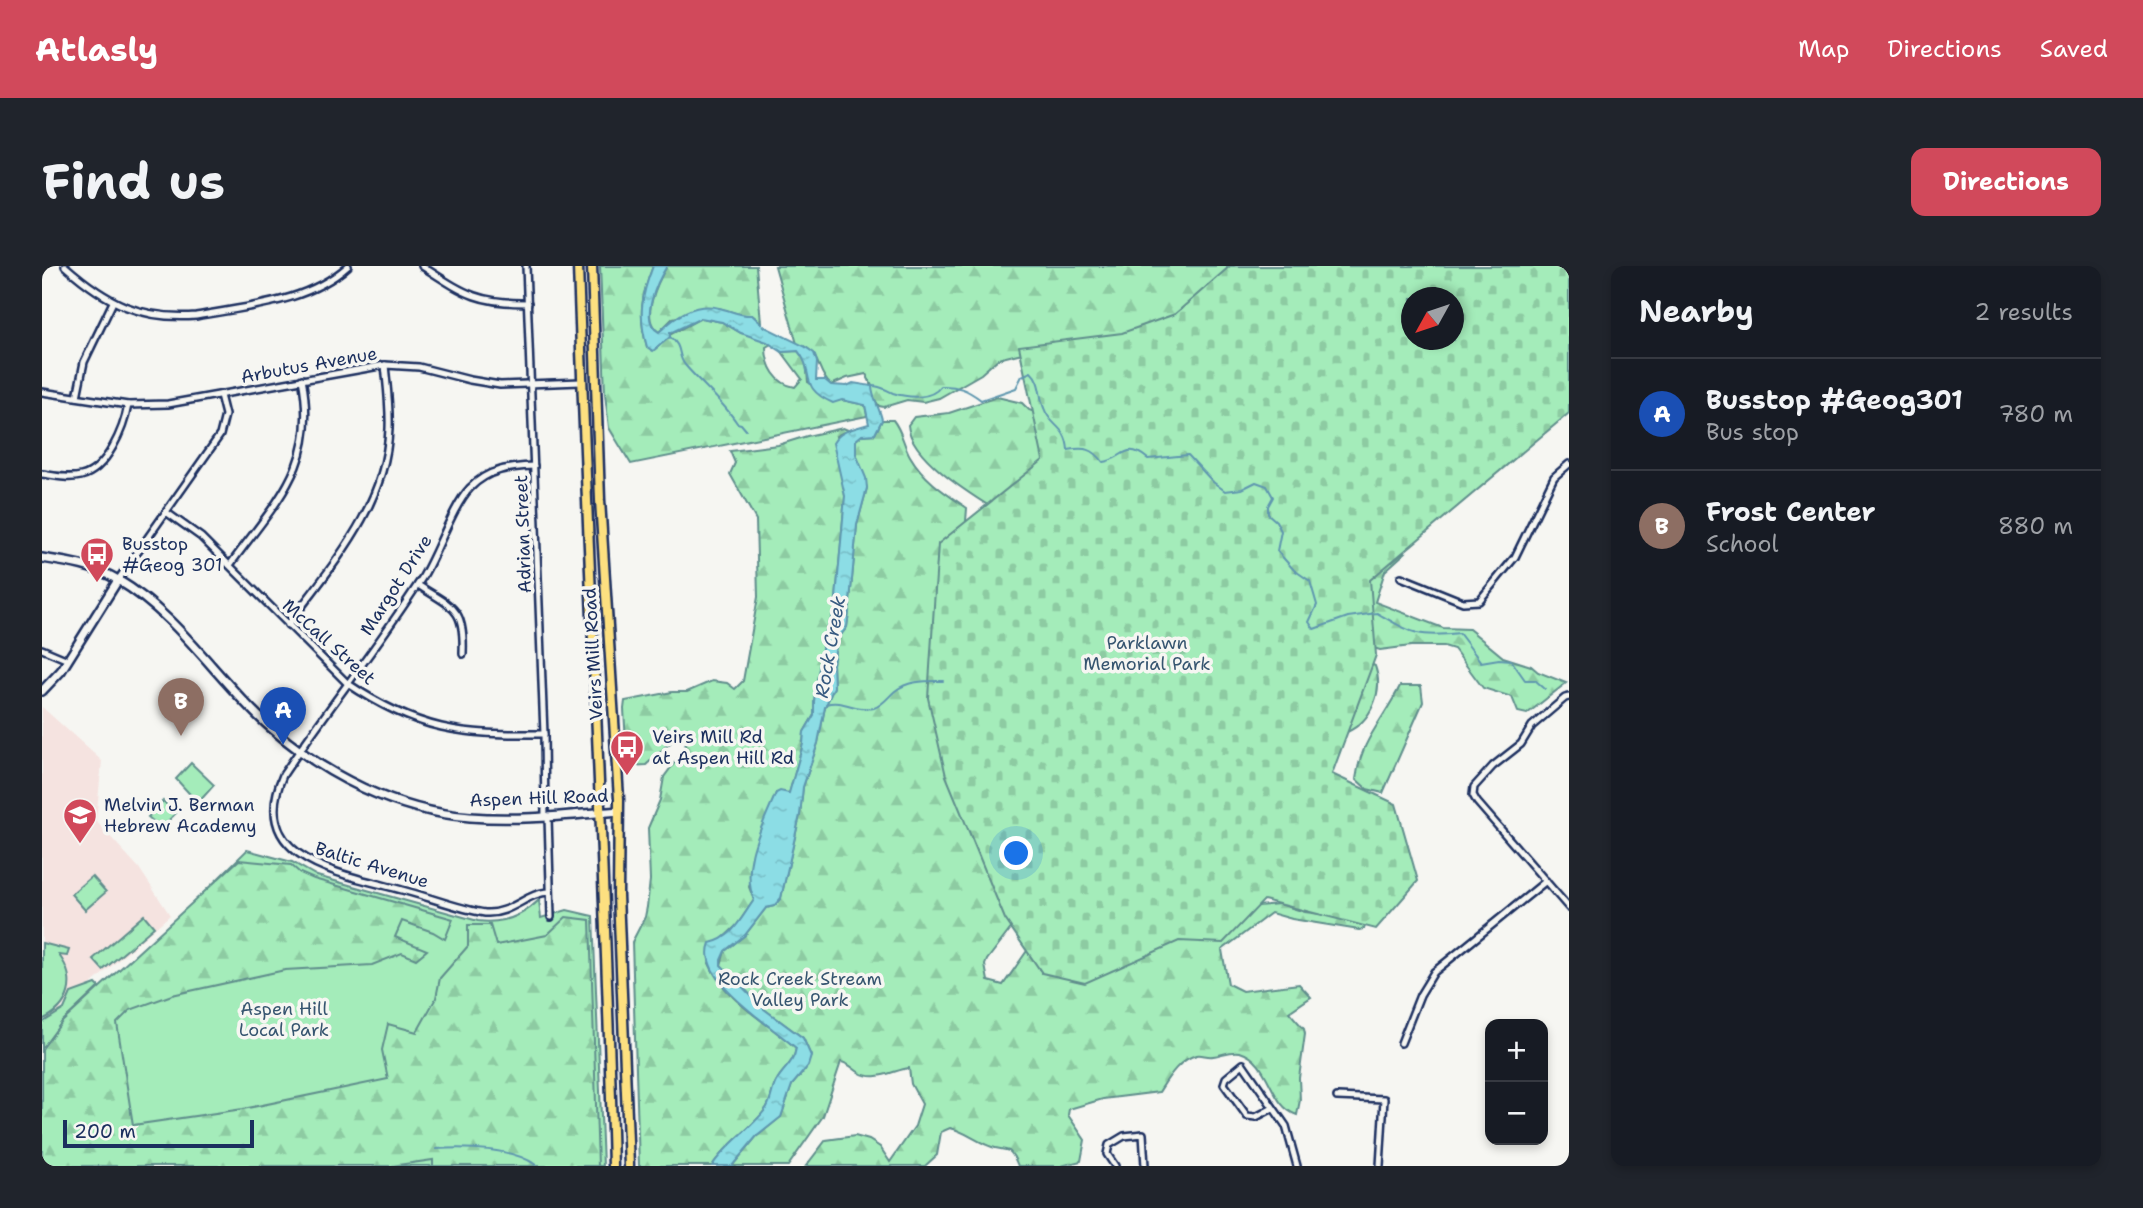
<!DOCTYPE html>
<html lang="en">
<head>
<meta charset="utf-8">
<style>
  :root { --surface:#171b24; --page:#20242c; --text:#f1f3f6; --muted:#9ea1a6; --line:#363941; --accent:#d1495b }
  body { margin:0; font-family:"Shantell Sans",sans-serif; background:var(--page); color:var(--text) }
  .controls { position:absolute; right:21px; bottom:21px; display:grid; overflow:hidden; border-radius:14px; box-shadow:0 4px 10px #0003 }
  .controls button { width:63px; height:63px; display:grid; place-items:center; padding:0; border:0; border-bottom:2px solid var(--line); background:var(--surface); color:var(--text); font:35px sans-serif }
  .compass { position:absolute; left:1359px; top:21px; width:63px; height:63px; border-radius:50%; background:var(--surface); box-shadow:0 4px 10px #0003; rotate:230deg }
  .scale { position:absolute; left:21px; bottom:18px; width:191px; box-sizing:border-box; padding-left:7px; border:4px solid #1b2f5e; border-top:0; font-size:19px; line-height:24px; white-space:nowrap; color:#1b2f5e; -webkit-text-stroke:5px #f6f6f2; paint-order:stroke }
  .you { position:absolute; left:975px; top:588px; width:24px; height:24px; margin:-18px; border:5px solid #fff; border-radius:50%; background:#1a73e8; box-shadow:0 0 0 10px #1a73e833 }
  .badge { display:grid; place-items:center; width:46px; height:46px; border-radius:50%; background:var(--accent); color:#fff; font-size:23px; font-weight:700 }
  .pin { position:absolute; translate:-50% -58px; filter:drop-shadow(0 2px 4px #0008) }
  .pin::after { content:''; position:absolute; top:37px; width:24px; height:21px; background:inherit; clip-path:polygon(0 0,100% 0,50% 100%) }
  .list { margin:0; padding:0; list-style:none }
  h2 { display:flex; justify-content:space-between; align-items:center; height:91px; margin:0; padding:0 28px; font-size:30px }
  h2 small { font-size:23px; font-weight:400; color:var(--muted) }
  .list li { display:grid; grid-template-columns:46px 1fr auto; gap:21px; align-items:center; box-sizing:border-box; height:112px; padding:0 28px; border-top:2px solid var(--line) }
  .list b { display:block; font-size:26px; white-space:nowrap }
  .list p { margin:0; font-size:23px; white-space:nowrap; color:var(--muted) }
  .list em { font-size:23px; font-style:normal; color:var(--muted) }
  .map { position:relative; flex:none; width:1527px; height:900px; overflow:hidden; border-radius:14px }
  header { display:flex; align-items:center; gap:42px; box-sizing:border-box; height:98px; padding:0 35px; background:var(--accent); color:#fff }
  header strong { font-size:33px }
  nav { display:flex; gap:38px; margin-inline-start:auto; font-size:24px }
  .intro { display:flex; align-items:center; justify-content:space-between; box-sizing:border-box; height:168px; padding:0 42px }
  h1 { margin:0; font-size:49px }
  .button { padding:18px 32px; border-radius:14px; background:var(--accent); color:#fff; font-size:24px; font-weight:700 }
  main { display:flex; gap:42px; padding:0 42px }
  aside { flex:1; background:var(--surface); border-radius:14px; box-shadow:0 4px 10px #0003 }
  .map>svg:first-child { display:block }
  .built { fill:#f5e3e0 }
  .green { fill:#a4ecba; stroke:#608e8c; stroke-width:2 }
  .forest { fill:url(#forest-firs); stroke:#608e8c; stroke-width:2 }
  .cemetery { fill:url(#cemetery-stones); stroke:#608e8c; stroke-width:2; fill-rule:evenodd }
  .water { fill:url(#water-ripples); stroke:#5f97af; stroke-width:2 }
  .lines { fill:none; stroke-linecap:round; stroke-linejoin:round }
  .stream { stroke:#5f97af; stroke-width:2 }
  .street-casing { stroke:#1b2f5e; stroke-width:10 }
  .secondary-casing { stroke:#1b2f5e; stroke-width:12 }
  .primary-casing { stroke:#1b2f5e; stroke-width:13 }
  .street { stroke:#f6f6f2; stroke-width:5 }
  .secondary { stroke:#f6f6f2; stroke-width:7 }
  .primary { stroke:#fde080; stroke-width:8 }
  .labels { text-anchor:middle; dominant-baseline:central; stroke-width:7; stroke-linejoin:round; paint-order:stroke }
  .street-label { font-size:18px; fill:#1b2f5e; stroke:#f6f6f2 }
  .poi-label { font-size:18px; fill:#1b2f5e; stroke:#f6f6f2; text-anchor:start }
  .park-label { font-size:18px; fill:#365570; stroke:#f6f6f2 }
  .water-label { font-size:19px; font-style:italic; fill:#375a80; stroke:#f6f6f2 }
</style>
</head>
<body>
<header>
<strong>Atlasly</strong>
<nav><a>Map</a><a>Directions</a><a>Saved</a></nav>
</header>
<div class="intro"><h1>Find us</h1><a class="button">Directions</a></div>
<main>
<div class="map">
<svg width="1527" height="900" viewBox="0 0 1527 900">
  <defs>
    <pattern id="forest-firs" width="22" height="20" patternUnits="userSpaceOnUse" patternTransform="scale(1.75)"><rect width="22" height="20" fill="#a4ecba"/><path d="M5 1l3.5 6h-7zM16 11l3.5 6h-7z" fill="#8dcba2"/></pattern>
    <pattern id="cemetery-stones" width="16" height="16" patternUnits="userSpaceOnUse" patternTransform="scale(1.75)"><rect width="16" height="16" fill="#a4ecba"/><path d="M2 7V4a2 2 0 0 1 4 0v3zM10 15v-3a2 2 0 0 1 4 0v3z" fill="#8dcba2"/></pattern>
    <pattern id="water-ripples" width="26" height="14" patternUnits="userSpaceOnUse" patternTransform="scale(1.75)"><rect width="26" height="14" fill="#8cdde5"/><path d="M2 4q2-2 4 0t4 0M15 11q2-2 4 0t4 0" fill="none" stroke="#78bec7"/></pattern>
  </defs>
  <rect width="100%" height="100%" fill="#f6f6f2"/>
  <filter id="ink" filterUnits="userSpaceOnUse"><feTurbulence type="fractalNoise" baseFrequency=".0143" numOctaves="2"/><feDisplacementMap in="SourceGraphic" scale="14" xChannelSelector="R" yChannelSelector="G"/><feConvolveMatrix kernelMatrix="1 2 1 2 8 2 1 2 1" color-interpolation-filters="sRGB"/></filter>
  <g filter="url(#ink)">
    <!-- built -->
    <path class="built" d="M0,441L60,495L54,555L97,602L128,649L48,719L30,728L15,749L0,755Z"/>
    <!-- green -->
    <g class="green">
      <path d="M149,497L172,519L156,537L134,513Z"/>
      <path d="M121,535L134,547L119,562L106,551Z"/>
      <path d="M205,584L250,596L275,610L436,655C460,658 480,651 497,634L499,652L525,644L551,650L561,900H0V786Z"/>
      <path d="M50,610L64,626L43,644L29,628Z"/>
      <path d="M102,649L112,661L61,704L51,693Z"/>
      <path d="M0,677L27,684L25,690L17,689C36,715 28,741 0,754Z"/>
      <path d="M54,718L57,721L20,756L0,783V757L22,743L29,727Z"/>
    </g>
    <!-- forest -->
    <g class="forest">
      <path d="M558,0H611C599,30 596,50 605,81L659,52L680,56L699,67L713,70L729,78L724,81C724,100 734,118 753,121L760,113L740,86L756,85L764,94L766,116L800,134L823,139L825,150L589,198L567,162L563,128Z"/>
      <path d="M625,0H714L719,56L710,49L703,50L677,42L631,52L617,66C597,54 616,15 625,0Z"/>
      <path d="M733,0H1227L1147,65L976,88L956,93L939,108L897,132L881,136L865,134L842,141L837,140L830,129V120L824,108L805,112L789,119C773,105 780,84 755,78Z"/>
      <path d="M955,131L980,137L987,144L1348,288L1363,287L1343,305L1333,336L1401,362L1427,363L1461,391L1489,400L1496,406L1524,417L1485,448L1476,446L1470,431L1441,422L1412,383L1402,380H1369L1338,384L1322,379L952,243C928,228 868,191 866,159L872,151L907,147Z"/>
      <path d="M840,154H851C860,165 861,178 868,190C882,214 903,227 925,242L923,269L983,644L945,694L943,699L946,715L961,719L994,672L1195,652L1216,640L1237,638L1263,646L1316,653L1324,658L1322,663L1317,664L1250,653L1229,647L1180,684L1186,718L1200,725L1257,718L1269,731L1247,746L1262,763L1263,768L1257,812L1258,834L1255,849C1227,840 1229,795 1198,786C1189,784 1180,789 1171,790C1165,791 1160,788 1155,789C1137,793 1126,812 1117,826L1061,833L1027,843L1026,849L1043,874L1039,895L1019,900H976C974,895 971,888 967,885C962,883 955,883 950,881C935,876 923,865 908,862L899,866L895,889L883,900H764L784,874L813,870L827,874L838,881L848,896L873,860L880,838L869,818L867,802C852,804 833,816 818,807C810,802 808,798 799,796L781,850L746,900H690L714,871L739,851L750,819L763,804L769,790L761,772L722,743L679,699L683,685L703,669L724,642L732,640L739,632L758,549L761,521L776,477L783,441L792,421L791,398L795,374L805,361L807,346L815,259L825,222L814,188V174L820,169L833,168Z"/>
      <path d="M801,162L806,164L794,170L803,230L793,345L782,370L772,435V449L762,466L761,478L747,528L734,527L725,551L707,621L712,634L695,659L678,675L667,697C682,734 725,756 754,782C752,797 742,802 735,814C729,823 730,836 723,844C707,865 684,878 670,900H597L590,676L603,651L605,641L608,614L606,562L618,534L622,511L641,485L646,472L640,466L604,499L588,500L585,495L582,443L583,435L630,426H645L670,415L685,417L693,423L701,415L716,331L714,254L688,208L693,197L688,185L736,179L765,170Z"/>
      <path d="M1318,393L1333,400C1342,424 1330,455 1305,466Z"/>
      <path d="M1358,420H1379L1381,436L1341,527L1325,523L1314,513C1319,473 1341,455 1358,420Z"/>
      <path d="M197,594L249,599L258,607L272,613L411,653L403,673L391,666L360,655L353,671L385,684L374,693L360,687L330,699L243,704L130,729L88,744L75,757L91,859L201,843L346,813L340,784L346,758L375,766L394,732L398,712L426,680V659H448L454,679L505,669L524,651L548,654L556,900H391V894L349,900H0V783L20,756Z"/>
    </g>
    <!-- cemetery -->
    <path class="cemetery" d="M1188,0H1527V147L1328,314L1334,389L1290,508L1354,538L1376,615L1334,663L1222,634L1181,677L1137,675L1043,717L1000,707L963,653L904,510L886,432L896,278L1001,194L977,80L1080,67L1133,48ZM1370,32H1412V74H1370Z"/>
    <!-- water -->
    <path class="water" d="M611,0H625C616,14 596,55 617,66C634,50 652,36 677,42C688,44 698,50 710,49L723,61L762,80L772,87L775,96L774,114H783L789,119L805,120L811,117L830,120C830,132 838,142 840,154L833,168L820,169L814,174V188L824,212L825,222L815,259L807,346L805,361L795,374L791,398L792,421L783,441L776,477L761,521L758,549L739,632L732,640L724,642L703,669L683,685L679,694V699L722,743L761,772L769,790L766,800L750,819L739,851L714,871L690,900H670C684,878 707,865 723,844C730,836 729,823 735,814C742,802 752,797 754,782C729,759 653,714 668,677C691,672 699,652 712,634C698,600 720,560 734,527L738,525L747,527L761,478L762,466L772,449V435L782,370L793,344L803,230L791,177C798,164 814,162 827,158L823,139L800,134L791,137C755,121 774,107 756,85L740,86L725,76L699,67L680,56L659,52L628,67V71L611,85L605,81C596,50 599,30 611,0Z"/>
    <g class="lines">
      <!-- stream -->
      <g class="stream">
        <path d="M628,71C641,80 635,90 643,99C660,119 681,135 695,157L699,158L704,164"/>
        <path d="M830,120C840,120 843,124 851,127C867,132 889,134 899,120C915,119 926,124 939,134L974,122L980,110L989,106C999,115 997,130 1002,142C1009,162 1024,159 1026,184C1042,181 1051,182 1061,196C1081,194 1083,174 1106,193L1146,189L1171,216L1183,225L1200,223L1214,216L1225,220L1231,231L1226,240V248L1234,255L1239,265L1235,285L1252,304L1268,315L1275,339L1267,356L1272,363L1306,351L1335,347C1370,367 1375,372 1417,367L1439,396L1457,393L1469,394L1483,414H1493L1503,423"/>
        <path d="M784,438C801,433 815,446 832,442C841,439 846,431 853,425C866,414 885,415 901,415"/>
        <path d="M394,883C423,881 471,882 494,899"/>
      </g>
      <!-- street casing -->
      <g class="street-casing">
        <g id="street">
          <path d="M23,0C65,37 98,54 154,50C207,40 265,37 306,0"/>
          <path d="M380,0C422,27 434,37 486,37"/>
          <path d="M484,0L502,468L503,551"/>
          <path d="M0,126L86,139L126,138L343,99L377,101L428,114L458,119L539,116"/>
          <path d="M35,131L42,96L71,36"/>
          <path d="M492,200C468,201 446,203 428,222C410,241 396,286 380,312C337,379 286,442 241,509C204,595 302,608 360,624C384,630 420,644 443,647C469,649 485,626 508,626"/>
          <path d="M0,208C13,210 26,213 39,210C65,204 82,162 86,139"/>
          <path d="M124,246L159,271L305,417C376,465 419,469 502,468"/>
          <path d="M188,299C234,235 277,199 260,113"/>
          <path d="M1359,311L1421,336L1437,335L1473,291L1512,211L1527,198"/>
          <path d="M76,314L178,169L183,149L178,129"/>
          <path d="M376,319C411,342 423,341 421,388"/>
          <path d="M246,359C289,300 344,241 347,163C348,141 345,120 343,99"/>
          <path d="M0,383L26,394"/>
          <path d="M1527,431L1523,432L1490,460L1479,478L1451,500L1432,521L1431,529L1435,536L1527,642"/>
          <path d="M506,551L509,651"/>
          <path d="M1359,777L1378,729L1392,706L1504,615"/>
          <path d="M1295,831L1342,833L1338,900"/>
          <path d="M1231,842L1214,851L1205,850L1182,818L1184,812L1201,798L1244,860L1255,900"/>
          <path d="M1073,900L1065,888L1067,879L1082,870L1101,868L1103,900"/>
        </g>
      </g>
      <!-- secondary casing -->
      <g class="secondary-casing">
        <g id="secondary">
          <path d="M0,292C26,296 53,300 76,314C137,350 176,415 228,461C284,510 354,545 428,551C478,555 527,549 577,545"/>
          <path d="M0,425L19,405L76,314"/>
        </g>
      </g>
      <!-- primary casing -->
      <g class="primary-casing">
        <g id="primary">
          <path d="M536,0C546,300 563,600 571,900"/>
          <path d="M550,0L558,234L577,533L576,629L587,900"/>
        </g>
      </g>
      <!-- street -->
      <use href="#street" class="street"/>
      <!-- secondary -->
      <use href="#secondary" class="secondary"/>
      <!-- primary -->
      <use href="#primary" class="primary"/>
    </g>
  </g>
  <!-- icons -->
  <defs>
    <g id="bus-pin" transform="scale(1.75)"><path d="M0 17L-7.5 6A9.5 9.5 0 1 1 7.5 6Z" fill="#d1495b" stroke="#f6f6f2"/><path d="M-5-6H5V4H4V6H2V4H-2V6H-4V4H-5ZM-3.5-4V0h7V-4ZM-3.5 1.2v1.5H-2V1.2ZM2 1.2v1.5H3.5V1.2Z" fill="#fff"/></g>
    <g id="school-pin" transform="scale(1.75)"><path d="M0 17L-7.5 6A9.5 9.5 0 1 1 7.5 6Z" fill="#d1495b" stroke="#f6f6f2"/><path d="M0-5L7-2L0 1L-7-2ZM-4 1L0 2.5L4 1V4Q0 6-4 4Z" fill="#fff"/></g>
  </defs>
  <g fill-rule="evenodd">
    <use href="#bus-pin" x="55" y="288"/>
    <use href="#bus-pin" x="585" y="481"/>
    <use href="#school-pin" x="38" y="549"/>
  </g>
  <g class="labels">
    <!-- street labels -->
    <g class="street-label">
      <text transform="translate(267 99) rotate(-10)">Arbutus Avenue</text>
      <text transform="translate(481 268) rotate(-92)">Adrian Street</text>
      <text transform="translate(354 319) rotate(-57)">Margot Drive</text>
      <text transform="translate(287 376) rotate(42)">McCall Street</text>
      <text transform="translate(551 388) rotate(-93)">Veirs Mill Road</text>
      <text transform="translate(497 532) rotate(-2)">Aspen Hill Road</text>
      <text transform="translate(330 599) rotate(17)">Baltic Avenue</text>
    </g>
    <!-- poi labels -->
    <g class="poi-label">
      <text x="80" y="278">Busstop<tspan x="80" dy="21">#Geog 301</tspan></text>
      <text x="610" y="471">Veirs Mill Rd<tspan x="610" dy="21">at Aspen Hill Rd</tspan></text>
      <text x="62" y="539">Melvin J. Berman<tspan x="62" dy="21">Hebrew Academy</tspan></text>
    </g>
    <!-- park labels -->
    <g class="park-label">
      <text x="1105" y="377">Parklawn<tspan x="1105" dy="21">Memorial Park</tspan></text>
      <text x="758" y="713">Rock Creek Stream<tspan x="758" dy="21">Valley Park</tspan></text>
      <text x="242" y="743">Aspen Hill<tspan x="242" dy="21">Local Park</tspan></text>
    </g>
    <!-- water labels -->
    <g class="water-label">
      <text transform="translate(788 381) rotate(-80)">Rock Creek</text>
    </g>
  </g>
</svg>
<div class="controls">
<button>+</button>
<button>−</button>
</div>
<svg class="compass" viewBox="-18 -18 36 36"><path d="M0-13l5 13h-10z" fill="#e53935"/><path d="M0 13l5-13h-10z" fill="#9ea1a6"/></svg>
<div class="scale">200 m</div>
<div class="you"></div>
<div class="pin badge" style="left:241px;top:479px;background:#1a4fb4">A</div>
<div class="pin badge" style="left:139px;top:470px;background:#8d6e63">B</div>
</div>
<aside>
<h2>Nearby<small>2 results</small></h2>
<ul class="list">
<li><span class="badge" style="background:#1a4fb4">A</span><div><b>Busstop #Geog301</b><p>Bus stop</p></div><em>780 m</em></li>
<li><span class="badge" style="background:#8d6e63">B</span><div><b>Frost Center</b><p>School</p></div><em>880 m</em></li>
</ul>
</aside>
</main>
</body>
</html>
